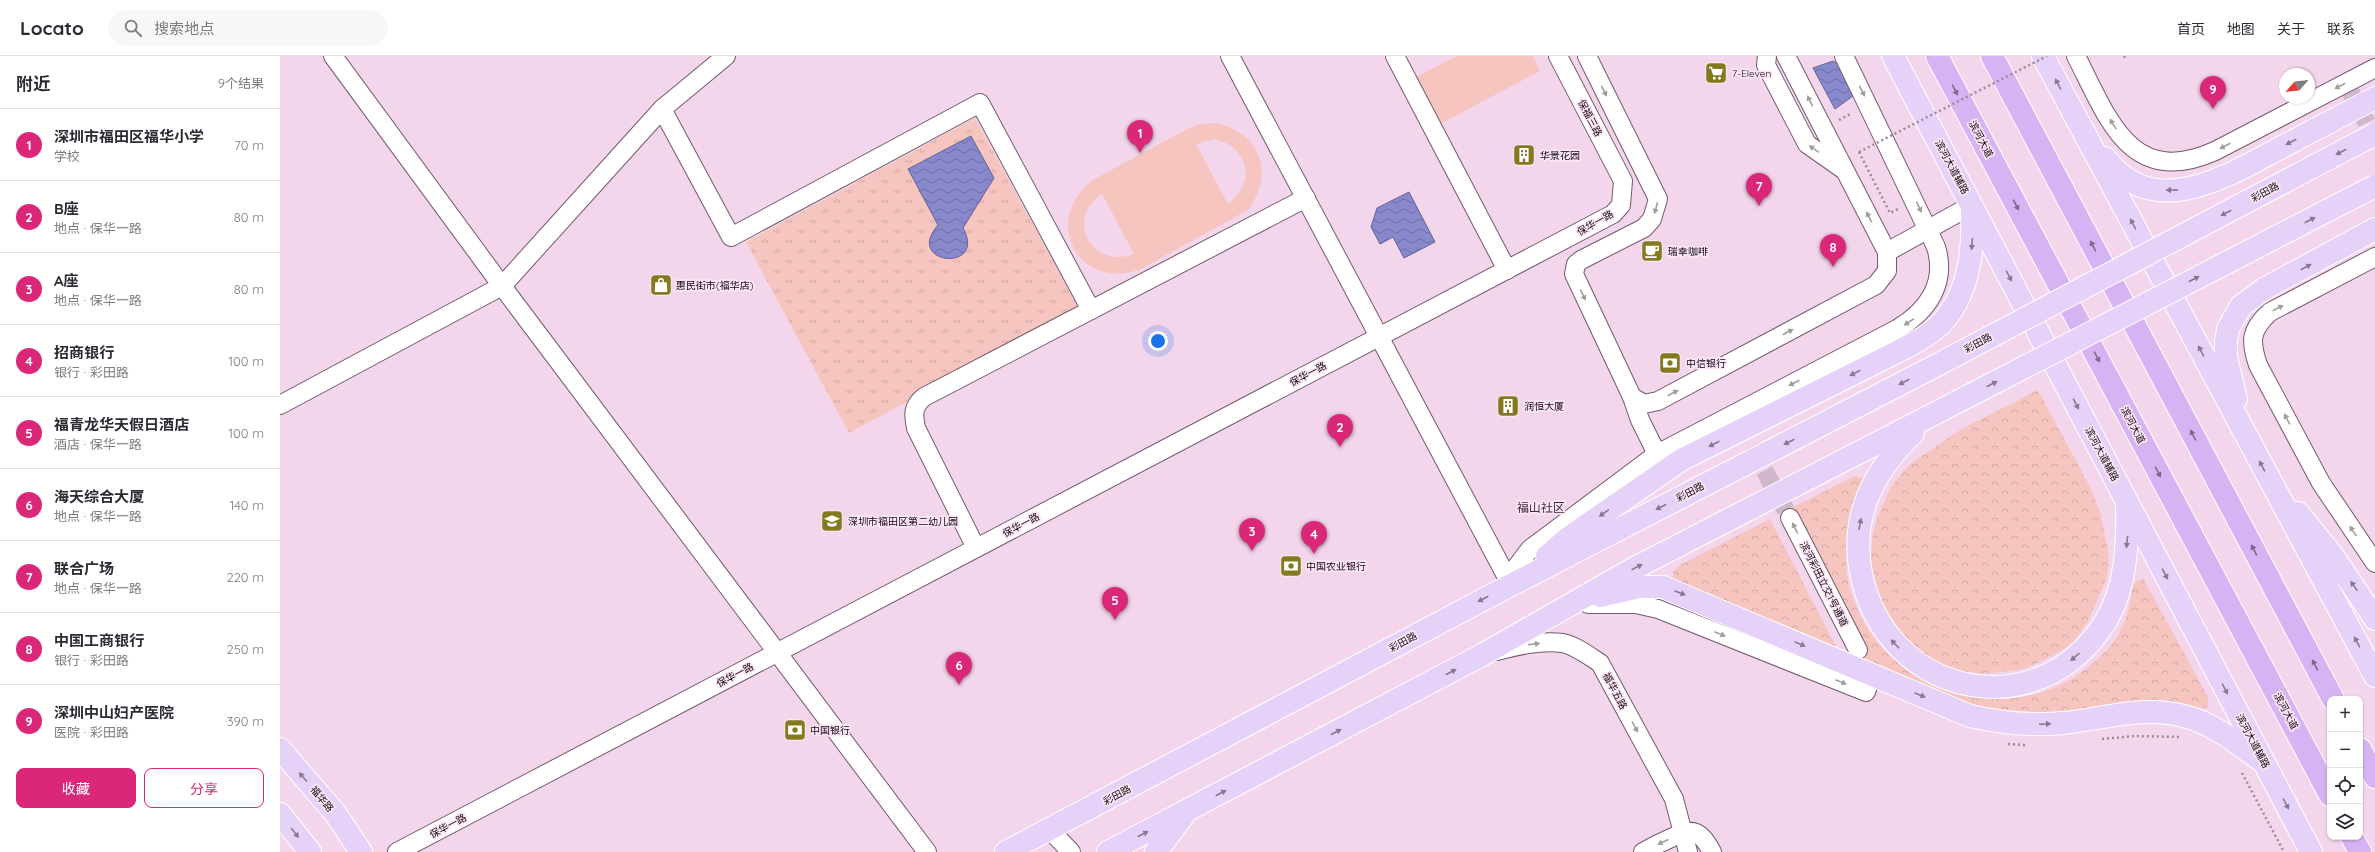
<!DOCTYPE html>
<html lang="zh">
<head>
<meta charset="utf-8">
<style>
  :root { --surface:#fff; --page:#f7f7f7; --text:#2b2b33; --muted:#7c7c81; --line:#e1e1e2; --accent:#db2777 }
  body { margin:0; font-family:Quicksand,"Noto Sans SC",sans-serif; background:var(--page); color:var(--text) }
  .controls { position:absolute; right:12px; bottom:12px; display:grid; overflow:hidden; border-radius:8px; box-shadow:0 1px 3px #0004 }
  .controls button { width:36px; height:36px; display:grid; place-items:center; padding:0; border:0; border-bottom:1px solid var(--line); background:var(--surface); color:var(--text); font:20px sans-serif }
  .compass { position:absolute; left:1999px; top:12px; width:36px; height:36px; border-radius:50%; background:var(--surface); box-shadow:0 1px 3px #0004; rotate:243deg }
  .you { position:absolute; left:878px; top:285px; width:14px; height:14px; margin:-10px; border:3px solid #fff; border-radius:50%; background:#1a73e8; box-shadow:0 0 0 6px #1a73e833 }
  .badge { display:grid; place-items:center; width:26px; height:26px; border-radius:50%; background:var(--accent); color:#fff; font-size:13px; font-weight:700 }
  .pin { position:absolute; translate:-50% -33px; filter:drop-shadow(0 1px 2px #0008) }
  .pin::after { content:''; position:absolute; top:21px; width:14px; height:12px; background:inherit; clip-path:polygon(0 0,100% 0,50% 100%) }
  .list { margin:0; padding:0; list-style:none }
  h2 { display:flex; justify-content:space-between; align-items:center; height:52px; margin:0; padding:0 16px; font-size:17px }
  h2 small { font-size:13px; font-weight:400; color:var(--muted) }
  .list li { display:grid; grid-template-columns:26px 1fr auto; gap:12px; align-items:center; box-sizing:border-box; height:72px; padding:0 16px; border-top:1px solid var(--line) }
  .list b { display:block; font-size:15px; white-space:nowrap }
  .list p { margin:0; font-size:13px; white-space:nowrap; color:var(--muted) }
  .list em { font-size:13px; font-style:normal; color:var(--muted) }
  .actions { display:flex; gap:8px; padding:12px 16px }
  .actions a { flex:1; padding:9px 0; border:1px solid var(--accent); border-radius:8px; text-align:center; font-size:14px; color:var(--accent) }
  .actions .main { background:var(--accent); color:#fff }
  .icon { flex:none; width:22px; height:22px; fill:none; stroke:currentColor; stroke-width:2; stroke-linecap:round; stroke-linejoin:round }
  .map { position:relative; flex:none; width:2095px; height:796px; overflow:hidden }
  header { display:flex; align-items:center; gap:24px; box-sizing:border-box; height:56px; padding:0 20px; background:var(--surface); border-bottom:1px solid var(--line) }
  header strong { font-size:19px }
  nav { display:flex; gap:22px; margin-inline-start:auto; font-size:14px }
  .search { width:280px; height:36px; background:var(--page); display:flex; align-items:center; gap:10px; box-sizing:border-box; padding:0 14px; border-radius:22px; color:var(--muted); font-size:15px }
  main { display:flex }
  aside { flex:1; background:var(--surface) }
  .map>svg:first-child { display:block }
  .grass { fill:url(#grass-tufts) }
  .forest { fill:url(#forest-crowns) }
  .garden { fill:#f7c5bf; fill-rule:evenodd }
  .water { fill:url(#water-waves); stroke:#656394 }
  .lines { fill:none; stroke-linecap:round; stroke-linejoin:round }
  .minor-tunnel { stroke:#d1b7cb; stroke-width:18; stroke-dasharray:18 9; stroke-linecap:butt }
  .minor-casing { stroke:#72596c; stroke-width:20 }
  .major-casing { stroke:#fff; stroke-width:24 }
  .highway-casing { stroke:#fff; stroke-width:24 }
  .path { stroke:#9d8898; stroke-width:2.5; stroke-dasharray:2 3; stroke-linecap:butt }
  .minor { stroke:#fff; stroke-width:18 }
  .major { stroke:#e6d2f8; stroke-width:22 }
  .highway { stroke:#d6b4f4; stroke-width:22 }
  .major-bridge-casing { stroke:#fff; stroke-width:24; stroke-linecap:butt }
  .path-bridge { stroke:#9d8898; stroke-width:2.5; stroke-dasharray:2 3; stroke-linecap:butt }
  .major-bridge { stroke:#e6d2f8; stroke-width:22 }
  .oneway { fill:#877890 }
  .oneway2 { fill:#a09d9f }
  .oneway3 { fill:#7e678d }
  .labels { text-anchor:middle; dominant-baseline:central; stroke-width:3.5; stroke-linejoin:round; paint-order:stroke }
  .poi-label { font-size:10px; fill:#120910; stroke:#fde6f7; text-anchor:start }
  .street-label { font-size:10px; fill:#120910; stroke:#fde6f7 }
  .quarter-label { font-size:12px; fill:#3e2839; stroke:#fde6f7 }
</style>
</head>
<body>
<header>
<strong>Locato</strong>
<div class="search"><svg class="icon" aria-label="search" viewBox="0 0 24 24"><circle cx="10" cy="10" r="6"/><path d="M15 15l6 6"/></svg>搜索地点</div>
<nav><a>首页</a><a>地图</a><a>关于</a><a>联系</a></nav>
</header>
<main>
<aside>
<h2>附近<small>9个结果</small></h2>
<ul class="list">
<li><span class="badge">1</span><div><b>深圳市福田区福华小学</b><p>学校</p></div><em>70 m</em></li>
<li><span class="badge">2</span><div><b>B座</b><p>地点 · 保华一路</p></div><em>80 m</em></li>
<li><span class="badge">3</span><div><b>A座</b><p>地点 · 保华一路</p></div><em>80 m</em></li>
<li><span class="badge">4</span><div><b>招商银行</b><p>银行 · 彩田路</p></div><em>100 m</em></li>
<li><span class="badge">5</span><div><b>福青龙华天假日酒店</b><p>酒店 · 保华一路</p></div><em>100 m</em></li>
<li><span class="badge">6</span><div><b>海天综合大厦</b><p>地点 · 保华一路</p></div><em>140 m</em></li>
<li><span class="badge">7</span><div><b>联合广场</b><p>地点 · 保华一路</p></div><em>220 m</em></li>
<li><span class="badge">8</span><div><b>中国工商银行</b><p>银行 · 彩田路</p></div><em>250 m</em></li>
<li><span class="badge">9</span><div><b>深圳中山妇产医院</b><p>医院 · 彩田路</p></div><em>390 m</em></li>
</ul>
<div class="actions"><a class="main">收藏</a><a>分享</a></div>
</aside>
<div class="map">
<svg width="2095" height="796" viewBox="0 0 2095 796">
  <defs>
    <pattern id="grass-tufts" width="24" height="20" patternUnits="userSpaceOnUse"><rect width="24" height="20" fill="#f7c5bf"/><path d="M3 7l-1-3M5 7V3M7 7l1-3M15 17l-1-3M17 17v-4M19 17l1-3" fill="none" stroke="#d3a8a3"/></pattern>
    <pattern id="forest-crowns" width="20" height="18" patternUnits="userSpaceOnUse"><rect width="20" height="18" fill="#f7c5bf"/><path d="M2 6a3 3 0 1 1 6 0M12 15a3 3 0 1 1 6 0" fill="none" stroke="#d3a8a3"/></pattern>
    <pattern id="water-waves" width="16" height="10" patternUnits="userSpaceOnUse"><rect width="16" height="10" fill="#8889cc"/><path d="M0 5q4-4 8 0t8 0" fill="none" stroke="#6e6ea4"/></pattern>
  </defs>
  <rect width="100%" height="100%" fill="#f3d6ec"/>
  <!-- grass -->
  <path class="grass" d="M695,62L799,253L569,377L466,186Z"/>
  <!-- forest -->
  <g class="forest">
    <path d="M1758,334L1810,431L1820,456L1829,499L1827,522L1807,567L1794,585L1780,596L1744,613L1702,618L1678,615L1642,601L1604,561L1590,511L1593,477L1598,460L1611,431L1629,409L1680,374Z"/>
    <path d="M1575,420L1584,423C1575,454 1564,484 1567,517C1569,537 1578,556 1588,573C1634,645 1739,667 1807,612C1837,589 1850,566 1852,528L1863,522L1928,641V651C1920,655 1888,643 1875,644C1836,645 1797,660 1758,660C1693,659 1633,629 1573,607L1499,458Z"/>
    <path d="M1490,463L1562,602L1393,526V516L1400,509Z"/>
  </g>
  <!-- garden -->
  <g class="garden">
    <path d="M1177,0H1253L1260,15L1160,68L1136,21Z"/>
    <path d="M936,67C981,77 995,117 968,154L861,213C799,237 760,164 813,124L909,72L921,68ZM934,83C969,91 977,126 948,148L916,88ZM822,138L854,198C812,214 784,163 822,138Z"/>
  </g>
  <!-- water -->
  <g class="water">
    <path d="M1553,5C1565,11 1573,27 1573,40L1555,53L1533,12Z"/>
    <path d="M691,80L714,122L683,172C708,217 623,209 658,169L628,113Z"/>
    <path d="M1129,136L1155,186L1124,202L1113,181L1100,188L1091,171L1097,152Z"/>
  </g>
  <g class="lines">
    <!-- minor-tunnel -->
    <g class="minor-tunnel">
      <path d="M2066,27L2095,83"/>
      <path d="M1459,367L1510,462"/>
    </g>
    <!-- minor casing -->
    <g class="minor-casing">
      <g id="minor">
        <path d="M53,0L222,230L647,796"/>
        <path d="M950,0L1231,529"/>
        <path d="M1115,0L1227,214"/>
        <path d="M1307,0L1378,143L1372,163L1364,172L1301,204L1296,208L1294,218L1352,341L1364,348L1378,345L1596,229L1607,215V196L1506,0"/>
        <path d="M1487,0L1486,9L1527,88L1564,114"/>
        <path d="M1796,0C1828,62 1850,133 1935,95L2095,12"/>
        <path d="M382,53L451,181L700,47L811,254"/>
        <path d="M1607,196L1692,149"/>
        <path d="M2095,201L1990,256C1970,274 1970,285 1978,309L2041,427L2095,507"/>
        <path d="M1352,341L1360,364L1377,398"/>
        <path d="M0,349L222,230L382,53L446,0"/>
        <path d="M1510,462L1578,594"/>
        <path d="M696,492L636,372C633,358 633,350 644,341L1026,142"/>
        <path d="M1231,529V518L1250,493L1377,398L1617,273C1648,255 1667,227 1656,191L1564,0"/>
        <path d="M1308,548H1356L1378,553L1586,636L1588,630"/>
        <path d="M1217,595C1237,590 1260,584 1282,587C1295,589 1309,600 1320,607L1394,743L1408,796"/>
        <path d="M770,774L791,796"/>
        <path d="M117,796L1333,158L1341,149L1343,125L1278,0"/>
        <path d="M1363,796C1372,791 1382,786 1391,782C1413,771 1420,774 1432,796"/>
      </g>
    </g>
    <!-- major casing -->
    <g class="major-casing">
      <g id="major">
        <path d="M1613,0L2031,796"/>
        <path d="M1763,0L2095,620"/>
        <path d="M1825,102C1874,166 1945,121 2000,92C2032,75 2063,59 2095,42"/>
        <path d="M1956,343L1946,301V285L1948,273L1961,250L1984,233L2095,173"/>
        <path d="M1633,377C1593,416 1570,460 1581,517C1605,639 1755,674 1824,568C1846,534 1848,490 1847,451"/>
        <path d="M2018,457L2053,500L2095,563"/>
        <path d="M1267,500L1288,482L1401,404L1619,295C1633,288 1648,280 1660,269C1689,239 1694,194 1692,155"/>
        <path d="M1320,540L1359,531H1383L1690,660C1721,667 1752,670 1783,667C1823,663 1864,649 1904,660C1932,667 1956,686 1979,703"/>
        <path d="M0,693L55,757L81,796"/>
        <path d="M0,758L30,796"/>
        <path d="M726,796L1231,529L1659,308"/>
        <path d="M828,796L1202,599L1351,514L1677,346"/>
        <path d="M876,796L903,760"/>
      </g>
    </g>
    <!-- highway casing -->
    <g class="highway-casing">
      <g id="highway">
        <path d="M1657,0L2050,739"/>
        <path d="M1712,0L2053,643"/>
        <path d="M2080,693L2095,721"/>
        <path d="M2072,781L2080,796"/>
      </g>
    </g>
    <!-- path -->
    <g class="path">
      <path d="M1844,0L1846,3"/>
      <path d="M1559,64L1572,57"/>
      <path d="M1579,96L1610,157L1618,153"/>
      <path d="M1822,683L1855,680L1901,681"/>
      <path d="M1728,688L1745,689"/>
      <path d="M1962,717L2004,796"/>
    </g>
    <!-- minor -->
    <use href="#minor" class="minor"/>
    <!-- major -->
    <use href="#major" class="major"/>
    <!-- highway -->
    <use href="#highway" class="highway"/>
    <!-- major-bridge casing -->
    <g class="major-bridge-casing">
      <g id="major-bridge">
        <path d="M1659,308L2095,78"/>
        <path d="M1677,346L2095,130"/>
      </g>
    </g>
    <!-- path-bridge -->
    <path class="path-bridge" d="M1579,96L1767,0"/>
    <!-- major-bridge -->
    <use href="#major-bridge" class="major-bridge"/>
  </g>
  <!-- one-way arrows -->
  <defs><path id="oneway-solid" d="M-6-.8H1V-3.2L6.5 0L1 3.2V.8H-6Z"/></defs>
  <g class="oneway">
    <use href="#oneway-solid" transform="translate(1778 28) rotate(-118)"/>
    <use href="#oneway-solid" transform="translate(2011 86) rotate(152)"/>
    <use href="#oneway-solid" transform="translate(2061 96) rotate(152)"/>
    <use href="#oneway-solid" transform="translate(1892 134) rotate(-179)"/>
    <use href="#oneway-solid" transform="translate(1946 157) rotate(152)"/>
    <use href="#oneway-solid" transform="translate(2030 164) rotate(-27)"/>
    <use href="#oneway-solid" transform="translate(1853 168) rotate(-118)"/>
    <use href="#oneway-solid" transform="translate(1692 188) rotate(94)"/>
    <use href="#oneway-solid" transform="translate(2026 211) rotate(-28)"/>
    <use href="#oneway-solid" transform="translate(1729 220) rotate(62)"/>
    <use href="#oneway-solid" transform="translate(1914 223) rotate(-27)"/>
    <use href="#oneway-solid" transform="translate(1921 295) rotate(-118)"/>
    <use href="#oneway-solid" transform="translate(1575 317) rotate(153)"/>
    <use href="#oneway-solid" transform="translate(1624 326) rotate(153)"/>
    <use href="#oneway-solid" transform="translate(1712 328) rotate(-27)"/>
    <use href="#oneway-solid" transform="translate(1796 348) rotate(62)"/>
    <use href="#oneway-solid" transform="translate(1509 386) rotate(153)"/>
    <use href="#oneway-solid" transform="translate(1434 388) rotate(153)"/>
    <use href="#oneway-solid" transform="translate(1982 410) rotate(-118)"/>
    <use href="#oneway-solid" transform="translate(1381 451) rotate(153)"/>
    <use href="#oneway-solid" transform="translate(1324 457) rotate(145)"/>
    <use href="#oneway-solid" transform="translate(1580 468) rotate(-79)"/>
    <use href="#oneway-solid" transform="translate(1847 486) rotate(96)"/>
    <use href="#oneway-solid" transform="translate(1357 511) rotate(-27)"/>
    <use href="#oneway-solid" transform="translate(1885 518) rotate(62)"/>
    <use href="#oneway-solid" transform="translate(2074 530) rotate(-125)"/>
    <use href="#oneway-solid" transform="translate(1400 537) rotate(21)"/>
    <use href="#oneway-solid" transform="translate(1203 543) rotate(152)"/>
    <use href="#oneway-solid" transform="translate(2077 586) rotate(-118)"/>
    <use href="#oneway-solid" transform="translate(1520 588) rotate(23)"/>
    <use href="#oneway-solid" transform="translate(1615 588) rotate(-134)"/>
    <use href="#oneway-solid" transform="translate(1795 601) rotate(138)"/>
    <use href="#oneway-solid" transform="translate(1171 616) rotate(-28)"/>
    <use href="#oneway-solid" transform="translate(1945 633) rotate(62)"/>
    <use href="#oneway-solid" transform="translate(1640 639) rotate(23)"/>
    <use href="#oneway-solid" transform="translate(1765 668) rotate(-2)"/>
    <use href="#oneway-solid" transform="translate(1056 676) rotate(-28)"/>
    <use href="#oneway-solid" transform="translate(23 721) rotate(-131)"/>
    <use href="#oneway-solid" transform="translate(941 737) rotate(-28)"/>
    <use href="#oneway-solid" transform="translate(2006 748) rotate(62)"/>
    <use href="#oneway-solid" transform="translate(15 777) rotate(52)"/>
    <use href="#oneway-solid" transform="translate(863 778) rotate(-27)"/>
  </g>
  <g class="oneway2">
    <use href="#oneway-solid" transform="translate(2060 30) rotate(153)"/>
    <use href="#oneway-solid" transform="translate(1324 35) rotate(63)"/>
    <use href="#oneway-solid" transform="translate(1582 35) rotate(63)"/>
    <use href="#oneway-solid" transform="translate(1530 45) rotate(-117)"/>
    <use href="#oneway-solid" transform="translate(1833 68) rotate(-122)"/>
    <use href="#oneway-solid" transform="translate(1945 90) rotate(153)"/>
    <use href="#oneway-solid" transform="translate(1534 93) rotate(-145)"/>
    <use href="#oneway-solid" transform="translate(1639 151) rotate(65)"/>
    <use href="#oneway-solid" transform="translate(1376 152) rotate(105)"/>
    <use href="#oneway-solid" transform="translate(1589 161) rotate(-117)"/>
    <use href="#oneway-solid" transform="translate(1303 239) rotate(64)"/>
    <use href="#oneway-solid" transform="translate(1998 252) rotate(-28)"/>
    <use href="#oneway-solid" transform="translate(1629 266) rotate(146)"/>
    <use href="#oneway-solid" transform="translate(1508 276) rotate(-28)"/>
    <use href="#oneway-solid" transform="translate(1514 327) rotate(153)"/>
    <use href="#oneway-solid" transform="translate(1393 337) rotate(-28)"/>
    <use href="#oneway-solid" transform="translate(2007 363) rotate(-118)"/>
    <use href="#oneway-solid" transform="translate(1515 472) rotate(-117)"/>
    <use href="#oneway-solid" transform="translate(2073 475) rotate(-124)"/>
    <use href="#oneway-solid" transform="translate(1440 578) rotate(22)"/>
    <use href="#oneway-solid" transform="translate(1254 588) rotate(-7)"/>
    <use href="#oneway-solid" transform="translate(1561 626) rotate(22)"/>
    <use href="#oneway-solid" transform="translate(1355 671) rotate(62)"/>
    <use href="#oneway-solid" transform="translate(1383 786) rotate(155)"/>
  </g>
  <g class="oneway3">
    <use href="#oneway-solid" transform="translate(1675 34) rotate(62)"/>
    <use href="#oneway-solid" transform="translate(1736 149) rotate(62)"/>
    <use href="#oneway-solid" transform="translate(1813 190) rotate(-118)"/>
    <use href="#oneway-solid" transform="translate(1817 301) rotate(62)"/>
    <use href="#oneway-solid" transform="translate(1913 379) rotate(-118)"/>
    <use href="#oneway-solid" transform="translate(1878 416) rotate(62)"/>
    <use href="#oneway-solid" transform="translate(1974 494) rotate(-118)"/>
    <use href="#oneway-solid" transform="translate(2035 609) rotate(-118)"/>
  </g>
  <!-- icons -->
  <defs>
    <g id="supermarket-square" transform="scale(1.15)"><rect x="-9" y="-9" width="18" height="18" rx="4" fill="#837a20" stroke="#fde6f7"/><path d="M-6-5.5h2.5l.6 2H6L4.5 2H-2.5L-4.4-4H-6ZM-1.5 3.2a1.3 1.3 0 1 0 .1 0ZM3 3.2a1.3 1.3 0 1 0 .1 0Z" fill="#fff"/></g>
    <g id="building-square" transform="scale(1.15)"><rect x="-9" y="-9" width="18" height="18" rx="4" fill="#837a20" stroke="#fde6f7"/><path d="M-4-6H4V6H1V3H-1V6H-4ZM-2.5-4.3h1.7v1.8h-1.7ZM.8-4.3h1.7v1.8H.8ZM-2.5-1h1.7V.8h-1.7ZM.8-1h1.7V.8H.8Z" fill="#fff"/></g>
    <g id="cafe-square" transform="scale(1.15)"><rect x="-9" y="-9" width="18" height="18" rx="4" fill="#837a20" stroke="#fde6f7"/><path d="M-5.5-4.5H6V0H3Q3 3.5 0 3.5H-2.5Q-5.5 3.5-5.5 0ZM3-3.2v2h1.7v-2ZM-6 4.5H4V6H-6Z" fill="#fff"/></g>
    <g id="shop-square" transform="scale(1.15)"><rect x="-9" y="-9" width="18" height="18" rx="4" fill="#837a20" stroke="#fde6f7"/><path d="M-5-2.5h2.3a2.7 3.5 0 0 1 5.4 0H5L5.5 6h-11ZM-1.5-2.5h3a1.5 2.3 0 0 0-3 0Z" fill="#fff"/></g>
    <g id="bank-square" transform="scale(1.15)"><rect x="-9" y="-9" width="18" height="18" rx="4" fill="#837a20" stroke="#fde6f7"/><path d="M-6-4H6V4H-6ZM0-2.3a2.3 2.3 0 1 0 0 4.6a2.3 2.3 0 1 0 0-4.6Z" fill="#fff"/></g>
    <g id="school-square" transform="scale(1.15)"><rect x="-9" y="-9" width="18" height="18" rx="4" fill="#837a20" stroke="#fde6f7"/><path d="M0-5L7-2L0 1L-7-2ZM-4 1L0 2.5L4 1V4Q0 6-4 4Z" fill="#fff"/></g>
  </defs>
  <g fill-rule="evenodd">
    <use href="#supermarket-square" x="1436" y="17"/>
    <use href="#building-square" x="1244" y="99"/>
    <use href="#cafe-square" x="1372" y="195"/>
    <use href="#shop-square" x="381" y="229"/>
    <use href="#bank-square" x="1390" y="307"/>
    <use href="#building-square" x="1228" y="350"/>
    <use href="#school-square" x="552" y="465"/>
    <use href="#bank-square" x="1011" y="510"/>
    <use href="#bank-square" x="515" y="674"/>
  </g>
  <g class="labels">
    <!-- poi labels -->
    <g class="poi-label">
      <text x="1452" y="17">7-Eleven</text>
      <text x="1260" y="99">华景花园</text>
      <text x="1388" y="195">瑞幸咖啡</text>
      <text x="396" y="229">惠民街市(福华店)</text>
      <text x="1406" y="307">中信银行</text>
      <text x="1244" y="350">润恒大厦</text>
      <text x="568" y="465">深圳市福田区第二幼儿园</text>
      <text x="1026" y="510">中国农业银行</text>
      <text x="530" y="674">中国银行</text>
    </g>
    <!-- street labels -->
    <g class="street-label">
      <text transform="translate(1310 62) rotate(62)">保福三路</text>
      <text transform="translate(1701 83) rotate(62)">滨河大道</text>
      <text transform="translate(1672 111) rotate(62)">滨河大道辅路</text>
      <text transform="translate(1985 136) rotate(-28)">彩田路</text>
      <text transform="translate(1315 167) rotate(-30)">保华一路</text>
      <text transform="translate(1698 287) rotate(-28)">彩田路</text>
      <text transform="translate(1028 318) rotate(-28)">保华一路</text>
      <text transform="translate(1853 369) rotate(62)">滨河大道</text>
      <text transform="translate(1822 398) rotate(62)">滨河大道辅路</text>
      <text transform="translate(1410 436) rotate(-27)">彩田路</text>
      <text transform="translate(741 469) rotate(-28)">保华一路</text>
      <text transform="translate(1544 528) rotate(63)">滨河彩田立交1号通道</text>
      <text transform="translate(1123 586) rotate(-28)">彩田路</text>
      <text transform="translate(455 619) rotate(-28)">保华一路</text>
      <text transform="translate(1335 635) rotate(62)">福华五路</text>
      <text transform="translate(2006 655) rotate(62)">滨河大道</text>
      <text transform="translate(1973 685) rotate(62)">滨河大道辅路</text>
      <text transform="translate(837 739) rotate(-28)">彩田路</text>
      <text transform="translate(42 743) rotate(50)">福华路</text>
      <text transform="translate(168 770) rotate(-28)">保华一路</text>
    </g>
    <!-- quarter labels -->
    <g class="quarter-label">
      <text x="1261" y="451">福山社区</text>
    </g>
  </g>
</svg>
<div class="controls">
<button>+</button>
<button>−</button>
<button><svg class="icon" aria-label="locate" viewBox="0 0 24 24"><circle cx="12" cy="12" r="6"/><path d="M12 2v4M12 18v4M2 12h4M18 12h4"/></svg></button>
<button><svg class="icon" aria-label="layers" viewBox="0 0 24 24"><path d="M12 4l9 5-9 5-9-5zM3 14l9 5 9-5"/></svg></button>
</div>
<svg class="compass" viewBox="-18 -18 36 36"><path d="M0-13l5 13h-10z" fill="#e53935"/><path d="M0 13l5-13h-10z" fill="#7c7c81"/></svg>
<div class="you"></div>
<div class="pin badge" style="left:860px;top:97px">1</div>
<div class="pin badge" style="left:1060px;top:391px">2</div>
<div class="pin badge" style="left:972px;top:495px">3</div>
<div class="pin badge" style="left:1034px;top:498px">4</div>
<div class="pin badge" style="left:835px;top:564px">5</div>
<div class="pin badge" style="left:679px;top:629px">6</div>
<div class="pin badge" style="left:1479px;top:150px">7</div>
<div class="pin badge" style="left:1553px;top:211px">8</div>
<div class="pin badge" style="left:1933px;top:53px">9</div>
</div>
</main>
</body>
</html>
